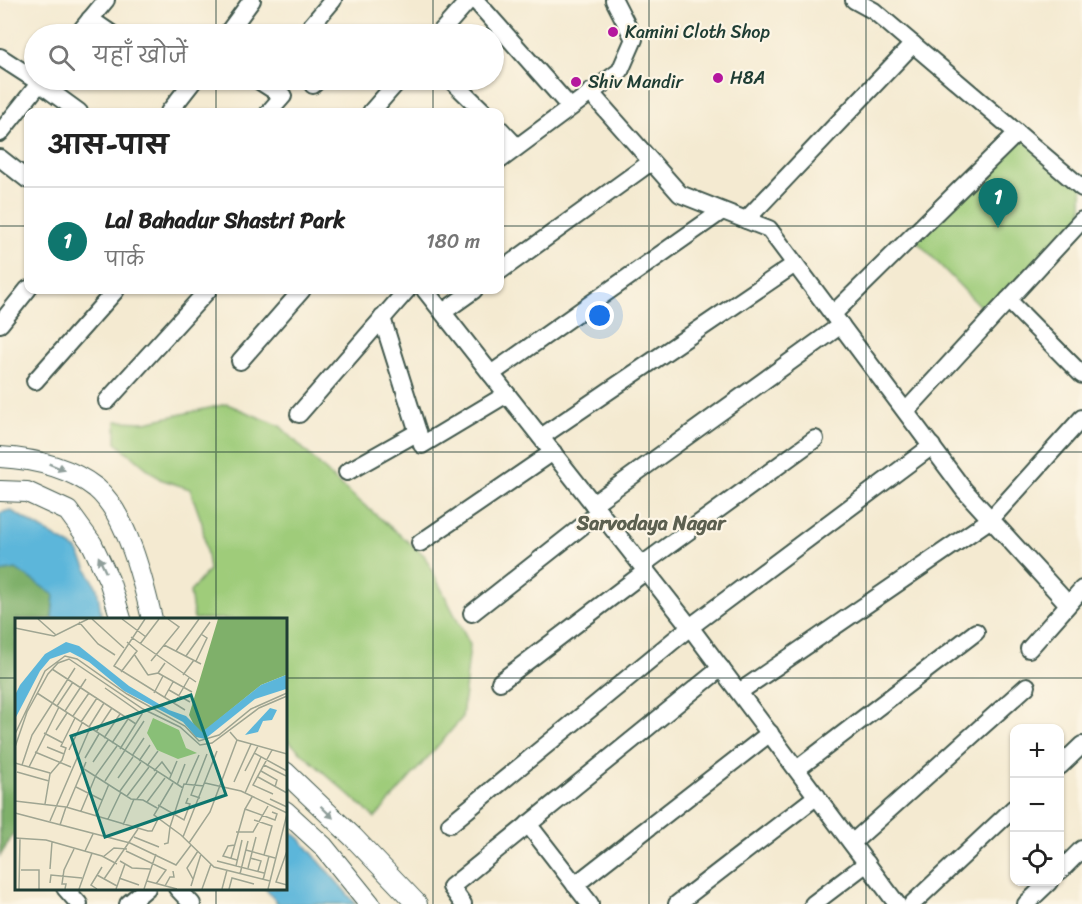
<!DOCTYPE html>
<html lang="hi">
<head>
<meta charset="utf-8">
<style>
  :root { --surface:#fff; --page:#f2f2f2; --text:#222; --muted:#767676; --line:#e0e0e0; --accent:#0f766e }
  body { margin:0; font-family:Sriracha,"Playpen Sans Deva",sans-serif; background:var(--page); color:var(--text) }
  .controls { position:absolute; right:18px; bottom:18px; display:grid; overflow:hidden; border-radius:12px; box-shadow:0 2px 4px #0004 }
  .controls button { width:54px; height:54px; display:grid; place-items:center; padding:0; border:0; border-bottom:2px solid var(--line); background:var(--surface); color:var(--text); font:30px sans-serif }
  .you { position:absolute; left:600px; top:316px; width:21px; height:21px; margin:-15px; border:4px solid #fff; border-radius:50%; background:#1a73e8; box-shadow:0 0 0 9px #1a73e833 }
  .badge { display:grid; place-items:center; width:39px; height:39px; border-radius:50%; background:var(--accent); color:#fff; font-size:20px; font-weight:700 }
  .pin { position:absolute; translate:-50% -50px; filter:drop-shadow(0 2px 3px #0008) }
  .pin::after { content:''; position:absolute; top:32px; width:21px; height:18px; background:inherit; clip-path:polygon(0 0,100% 0,50% 100%) }
  .list { margin:0; padding:0; list-style:none }
  h2 { display:flex; justify-content:space-between; align-items:center; height:78px; margin:0; padding:0 24px; font-size:26px }
  h2 small { font-size:20px; font-weight:400; color:var(--muted) }
  .list li { display:grid; grid-template-columns:39px 1fr auto; gap:18px; align-items:center; box-sizing:border-box; height:108px; padding:0 24px; border-top:2px solid var(--line) }
  .list b { display:block; font-size:22px; white-space:nowrap }
  .list p { margin:0; font-size:20px; white-space:nowrap; color:var(--muted) }
  .list em { font-size:20px; font-style:normal; color:var(--muted) }
  .icon { flex:none; width:33px; height:33px; fill:none; stroke:currentColor; stroke-width:2; stroke-linecap:round; stroke-linejoin:round }
  .map { position:relative; flex:none; width:1082px; height:904px; overflow:hidden }
  .search { position:absolute; background:var(--surface); box-shadow:0 2px 4px #0004; left:24px; top:24px; width:480px; height:66px; display:flex; align-items:center; gap:15px; box-sizing:border-box; padding:0 21px; border-radius:33px; color:var(--muted); font-size:22px }
  .panel { position:absolute; background:var(--surface); box-shadow:0 2px 4px #0004; left:24px; top:108px; width:480px; height:186px; border-radius:12px }
  .map>svg:first-child { display:block }
  .green { fill:#9fcc7a; stroke:#5f8457; stroke-width:1.5 }
  .forest { fill:#7fb06a; stroke:#4f764f; stroke-width:1.5 }
  .water { fill:#5cb6da; stroke:#3e7a87; stroke-width:1.5 }
  .lines { fill:none; stroke-linecap:round; stroke-linejoin:round }
  .minor-casing { stroke:#3f574c; stroke-width:20 }
  .tertiary-casing { stroke:#3f574c; stroke-width:22 }
  .minor { stroke:#fff; stroke-width:16 }
  .tertiary { stroke:#fff; stroke-width:20 }
  .oneway { fill:#8f9e9a }
  .grid { fill:none; stroke:#1f3d34; stroke-width:1.5; stroke-opacity:0.55 }
  .poi-dot { fill:#b5179e; stroke:#fcf5e5; stroke-width:2 }
  .labels { text-anchor:middle; dominant-baseline:central; stroke-width:4.5; stroke-linejoin:round; paint-order:stroke }
  .poi-label { font-size:18px; fill:#1f3d34; stroke:#fcf5e5; text-anchor:start }
  .neighbourhood-label { font-size:20px; font-weight:bold; fill:#5c6050; stroke:#fcf5e5 }
  .inset-road { fill:none; stroke:#9fa592; stroke-width:1.5 }
  .view { fill:#0f766e; fill-opacity:0.15; stroke:#0f766e; stroke-width:3 }
  .inset-edge { fill:none; stroke:#1f3d34; stroke-width:3 }
</style>
</head>
<body>
<div class="map">
<svg width="1082" height="904" viewBox="0 0 1082 904">
  <rect width="100%" height="100%" fill="#fcf5e5"/>
  <filter id="ink" filterUnits="userSpaceOnUse"><feTurbulence type="fractalNoise" baseFrequency=".0167" numOctaves="2"/><feDisplacementMap in="SourceGraphic" scale="12" xChannelSelector="R" yChannelSelector="G"/><feConvolveMatrix kernelMatrix="1 2 1 2 8 2 1 2 1" color-interpolation-filters="sRGB"/></filter>
  <filter id="wash" filterUnits="userSpaceOnUse"><feTurbulence type="fractalNoise" baseFrequency=".008" numOctaves="4" result="noise"/><feDisplacementMap in="SourceGraphic" scale="24" xChannelSelector="R" yChannelSelector="G"/><feGaussianBlur stdDeviation="1.35" result="paint"/><feColorMatrix in="noise" values="0 0 0 0 0 0 0 0 0 0 0 0 0 0 0 0 0 1.4 0 .05"/><feComposite in="paint" operator="in"/></filter>
  <g filter="url(#wash)">
    <rect width="100%" height="100%" fill="#f4ead1"/>
    <!-- green -->
    <g class="green">
      <path d="M1017,133L1082,187V220L991,318L912,236Z"/>
      <path d="M227,404L280,426L339,484L424,555L470,645L462,718L375,818L285,738V619H194L190,592L209,570L202,523L190,489L160,479L116,443V421L146,422Z"/>
    </g>
    <!-- forest -->
    <path class="forest" d="M16,568L54,595L52,619H16V830L0,856V572Z"/>
    <!-- water -->
    <g class="water">
      <path d="M10,510L77,550L97,588L102,619H52L54,595L16,569L0,572V513Z"/>
      <path d="M285,826L300,839L356,904H278L265,888H285Z"/>
    </g>
  </g>
  <g filter="url(#ink)">
    <g class="lines">
      <!-- minor casing -->
      <g class="minor-casing">
        <g id="minor">
          <path d="M475,0L570,107"/>
          <path d="M854,0L874,11L1082,188"/>
          <path d="M90,19L112,34"/>
          <path d="M78,34L106,0"/>
          <path d="M227,34L252,0"/>
          <path d="M320,34L311,26L333,0"/>
          <path d="M439,34L469,0"/>
          <path d="M0,57L34,79"/>
          <path d="M35,80L79,112"/>
          <path d="M258,80L283,96L269,112"/>
          <path d="M451,80L484,112"/>
          <path d="M313,85L318,80"/>
          <path d="M590,92L680,194L769,229L964,490L1068,604"/>
          <path d="M169,112L194,80"/>
          <path d="M371,112L399,80"/>
          <path d="M500,129L517,147"/>
          <path d="M0,133L42,80"/>
          <path d="M0,158L28,180"/>
          <path d="M500,160L620,71L634,39L614,0"/>
          <path d="M746,220L913,44"/>
          <path d="M500,271L651,162"/>
          <path d="M425,290L690,627L897,904"/>
          <path d="M1008,300L1082,375"/>
          <path d="M443,312L474,290"/>
          <path d="M833,314L1017,133"/>
          <path d="M382,318L422,445L507,394"/>
          <path d="M0,324L28,289"/>
          <path d="M240,361L302,290"/>
          <path d="M491,374L722,211"/>
          <path d="M35,381L116,290"/>
          <path d="M107,401L208,290"/>
          <path d="M906,411L1082,220"/>
          <path d="M299,414L407,290"/>
          <path d="M541,437L795,264"/>
          <path d="M347,472L418,432"/>
          <path d="M593,504L841,325"/>
          <path d="M420,543L553,452"/>
          <path d="M642,565L815,439"/>
          <path d="M472,613L600,512"/>
          <path d="M1029,649L1082,589"/>
          <path d="M500,682L646,571"/>
          <path d="M739,692L991,519L1082,418"/>
          <path d="M1060,766L1082,745"/>
          <path d="M797,769L976,632"/>
          <path d="M450,824L690,627L932,446"/>
          <path d="M528,824L590,904"/>
          <path d="M852,843L1027,686"/>
          <path d="M1060,871L1082,849"/>
          <path d="M575,885L770,733"/>
          <path d="M65,888L79,904"/>
          <path d="M177,888L192,904"/>
          <path d="M128,904L147,888"/>
          <path d="M463,904L451,887L721,668"/>
          <path d="M677,904L817,796"/>
          <path d="M813,904L867,863"/>
          <path d="M912,904L1014,808"/>
          <path d="M1026,904L1049,882"/>
        </g>
      </g>
      <!-- tertiary casing -->
      <g class="tertiary-casing">
        <g id="tertiary">
          <path d="M0,457C34,459 68,466 96,488C127,514 143,581 152,619"/>
          <path d="M0,491L27,492L68,511L92,544L109,580L121,619"/>
          <path d="M285,772L353,837L417,904"/>
          <path d="M285,811L323,846L370,904"/>
        </g>
      </g>
      <!-- minor -->
      <use href="#minor" class="minor"/>
      <!-- tertiary -->
      <use href="#tertiary" class="tertiary"/>
    </g>
    <!-- one-way arrows -->
    <defs><path id="oneway-solid" d="M-6-.8H1V-3.2L6.5 0L1 3.2V.8H-6Z" transform="scale(1.5)"/></defs>
    <g class="oneway">
      <use href="#oneway-solid" transform="translate(57 467) rotate(22)"/>
      <use href="#oneway-solid" transform="translate(102 564) rotate(-115)"/>
      <use href="#oneway-solid" transform="translate(327 812) rotate(44)"/>
    </g>
  </g>
  <!-- grid -->
  <path class="grid" d="M216,0V34M433,0V34M649,0V904M866,0V904M216,80V112M433,80V112M0,226H28M500,226H1082M216,290V619M433,290V904M0,452H1082M0,678H16M285,678H1082M216,888V904"/>
  <!-- markers -->
  <g class="poi-dot">
    <circle cx="613" cy="32" r="6"/>
    <circle cx="718" cy="78" r="6"/>
    <circle cx="576" cy="82" r="6"/>
  </g>
  <g class="labels">
    <!-- poi labels -->
    <g class="poi-label">
      <text x="625" y="32">Kamini Cloth Shop</text>
      <text x="730" y="78">H8A</text>
      <text x="588" y="82">Shiv Mandir</text>
    </g>
    <!-- neighbourhood labels -->
    <g class="neighbourhood-label">
      <text x="651" y="523">Sarvodaya Nagar</text>
    </g>
  </g>
  <!-- overview -->
  <g transform="translate(15 618)">
    <rect width="272" height="272" fill="#f4ead1"/>
    <path d="M138,100L164,112L171,130L182,135L163,141L142,132L132,115Z" fill="#9fcc7a"/>
    <path d="M203,1H271V57L246,67L187,115L182,113L174,97Z" fill="#7fb06a"/>
    <path d="M51,24L64,28L114,68L154,92L171,98L187,114L246,67L271,57V71L240,81L190,121L181,119L168,104L109,73L74,44L55,34L35,41L25,53L0,101V77L5,67L30,36ZM255,90L262,92L257,102L248,103L243,114L230,117Z" fill="#5cb6da"/>
    <path class="inset-road" d="M23,1L41,17M77,1L109,30M107,1L131,19M130,1L99,48L170,92M64,4L83,26L100,37M0,10L39,18L73,1M116,19L181,64M125,26L144,1M149,27L186,46M161,33L184,1M119,36L133,57M171,38L195,4M136,43L164,9L153,1M181,43L192,20L186,16M37,51L121,106M106,54L122,33L112,24M143,55L177,74M133,57L143,55L150,45M168,57L179,42M90,70L127,96L105,131M154,72L175,84M22,75L168,170M139,75L148,58M149,80L158,64M159,86L174,60M42,88L58,64M50,93L71,61M58,98L74,75M66,104L82,80M74,109L89,85M41,112L52,95M81,114L97,90M215,114L222,122L272,136M29,115L48,125M0,116L30,53L50,38L62,41L112,76L170,108L184,123L204,117L236,91L272,75M89,120L105,96M97,125L113,101M0,129L12,94L33,56L43,45L54,41L128,91L165,109L185,127L197,125L244,90L272,78M32,129L49,136M54,132L67,105M257,132L238,167L258,176M20,134L56,149M239,135L272,153M117,138L129,120M70,140L84,116M124,143L135,127M78,144L93,122M0,145L35,155M7,147L17,117L60,50M249,147L271,158M132,148L143,133M14,149L44,89M69,151L116,181L128,182L142,190M139,153L147,144L156,156M230,153L243,128M246,153L262,162L260,169M2,154L34,163M243,159L272,175M103,160L118,139M154,162L162,143M90,163L129,103M219,164L236,126M158,165L139,197L166,217L199,249L255,263M190,165L226,173L272,195M171,166L184,137M162,167L170,146M61,169L87,182M105,173L126,144M230,175L246,139M112,178L134,149M237,179L230,191L260,202L262,196L257,194M185,180L176,177L192,136M122,181L142,154M255,181L272,189M0,183L51,189L133,213H137L143,201M132,184L150,160M30,186L35,156L47,142L51,130L46,128L60,100M143,187L169,202L175,186L171,185L173,180M52,189L71,144M66,193L81,157L102,128M0,195L115,225L161,247L176,227M81,197L94,166M93,201L106,174M239,202L257,208L249,237M35,203L75,110M45,207L51,189M108,207L119,181M155,209L169,166L189,168M221,214H238L253,188M119,219L144,229M168,219L202,133M0,220L31,222L87,238L102,246M174,225L195,194L222,122M149,226L153,225L155,209M220,227L213,228L208,238L222,242M231,232L260,240M70,233L78,216M111,233L151,252L141,266M272,233L261,264L272,267M88,239L99,230L112,231M216,240L230,191M235,240L246,243L243,253M105,243L117,250L135,251M202,243L249,255M221,248L227,222M233,250L241,219M35,251L37,224M6,252H24V271M225,256L233,223M82,257L102,268M104,260L124,267M89,261L123,211M178,261L172,250L183,233M248,262L254,238M132,263L162,271M35,265L36,257L67,260M150,268L155,259H159L158,253M176,268L186,236M4,271L5,220M50,271L51,266H47L49,252L59,231M64,271L77,235M82,271L76,267L87,249M101,271L110,246M129,271L141,236M187,271L196,246M207,271L212,252M214,271L217,260L239,266M253,271L272,196"/>
    <path class="view" d="M176,77L211,177L90,219L56,118Z"/>
    <rect width="272" height="272" class="inset-edge"/>
  </g>
</svg>
<div class="controls">
<button>+</button>
<button>−</button>
<button><svg class="icon" aria-label="locate" viewBox="0 0 24 24"><circle cx="12" cy="12" r="6"/><path d="M12 2v4M12 18v4M2 12h4M18 12h4"/></svg></button>
</div>
<div class="you"></div>
<div class="pin badge" style="left:998px;top:228px">1</div>
<div class="search"><svg class="icon" aria-label="search" viewBox="0 0 24 24"><circle cx="10" cy="10" r="6"/><path d="M15 15l6 6"/></svg>यहाँ खोजें</div>
<section class="panel">
<h2>आस-पास<small></small></h2>
<ul class="list">
<li><span class="badge">1</span><div><b>Lal Bahadur Shastri Park</b><p>पार्क</p></div><em>180 m</em></li>
</ul>
</section>
</div>
</body>
</html>
